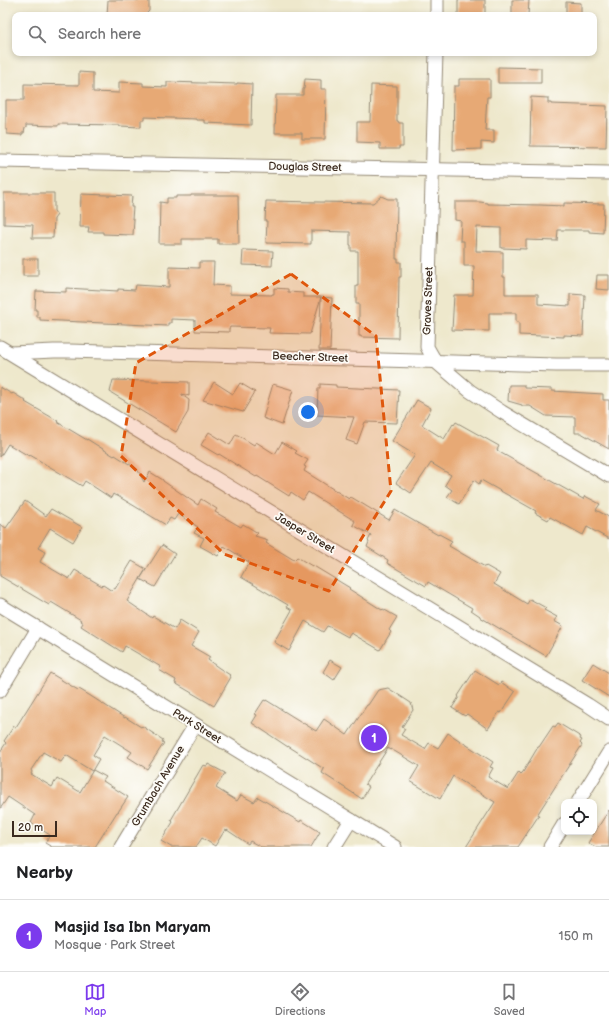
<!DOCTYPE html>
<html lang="en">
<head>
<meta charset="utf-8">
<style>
  :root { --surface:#fff; --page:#f6f6f6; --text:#202124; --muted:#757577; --line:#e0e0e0; --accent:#7c3aed }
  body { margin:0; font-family:"Balsamiq Sans",sans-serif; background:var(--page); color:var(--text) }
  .controls { position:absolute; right:12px; bottom:12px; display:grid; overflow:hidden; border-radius:8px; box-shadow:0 2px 6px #0003 }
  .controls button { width:36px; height:36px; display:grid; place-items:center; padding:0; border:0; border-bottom:1px solid var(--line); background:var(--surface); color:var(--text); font:20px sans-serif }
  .scale { position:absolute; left:12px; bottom:10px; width:45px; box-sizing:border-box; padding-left:4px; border:2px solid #3b2a1e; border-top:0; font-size:11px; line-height:14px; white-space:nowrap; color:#3b2a1e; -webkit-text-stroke:3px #fdfcf7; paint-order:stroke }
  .you { position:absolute; left:308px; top:412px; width:14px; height:14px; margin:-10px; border:3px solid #fff; border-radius:50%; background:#1a73e8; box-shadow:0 0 0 6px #1a73e833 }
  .badge { display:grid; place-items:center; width:26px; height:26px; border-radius:50%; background:var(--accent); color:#fff; font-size:13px; font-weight:700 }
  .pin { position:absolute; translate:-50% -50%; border:2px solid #fff; box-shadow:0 1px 4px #0006 }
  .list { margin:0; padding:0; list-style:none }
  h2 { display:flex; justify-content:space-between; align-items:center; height:52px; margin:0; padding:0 16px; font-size:17px }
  h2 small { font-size:13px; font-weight:400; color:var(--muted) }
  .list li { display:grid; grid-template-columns:26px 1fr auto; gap:12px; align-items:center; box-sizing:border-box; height:72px; padding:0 16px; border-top:1px solid var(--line) }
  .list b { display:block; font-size:15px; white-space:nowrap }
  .list p { margin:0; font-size:13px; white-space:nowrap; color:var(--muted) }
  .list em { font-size:13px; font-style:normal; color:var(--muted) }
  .icon { flex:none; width:22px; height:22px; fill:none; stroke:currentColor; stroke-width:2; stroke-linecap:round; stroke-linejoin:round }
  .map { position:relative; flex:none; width:609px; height:847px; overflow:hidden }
  .search { position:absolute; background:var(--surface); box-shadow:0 2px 6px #0003; left:12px; right:12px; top:12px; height:44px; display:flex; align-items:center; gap:10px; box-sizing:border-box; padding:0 14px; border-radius:8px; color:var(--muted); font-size:15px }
  .sheet { height:124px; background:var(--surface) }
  nav { display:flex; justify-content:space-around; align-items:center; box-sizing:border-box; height:56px; border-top:1px solid var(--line); background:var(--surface); font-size:11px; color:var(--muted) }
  nav a { display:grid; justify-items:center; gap:2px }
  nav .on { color:var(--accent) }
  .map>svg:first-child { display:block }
  .building { fill:#e7a975 }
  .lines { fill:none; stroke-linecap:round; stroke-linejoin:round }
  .street-casing { stroke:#948975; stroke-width:15 }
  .street { stroke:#fff; stroke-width:13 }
  .marked { fill:#df570d; fill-opacity:0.2; stroke:#df570d; stroke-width:3; stroke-dasharray:8 5; stroke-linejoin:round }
  .labels { text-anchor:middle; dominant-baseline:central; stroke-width:3.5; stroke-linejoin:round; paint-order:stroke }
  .street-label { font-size:11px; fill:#3b2a1e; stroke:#fdfcf7 }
</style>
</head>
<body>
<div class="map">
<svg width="609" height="847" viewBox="0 0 609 847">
  <rect width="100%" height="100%" fill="#fdfcf7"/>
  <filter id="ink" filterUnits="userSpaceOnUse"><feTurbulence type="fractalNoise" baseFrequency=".025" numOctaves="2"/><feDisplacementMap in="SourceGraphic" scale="8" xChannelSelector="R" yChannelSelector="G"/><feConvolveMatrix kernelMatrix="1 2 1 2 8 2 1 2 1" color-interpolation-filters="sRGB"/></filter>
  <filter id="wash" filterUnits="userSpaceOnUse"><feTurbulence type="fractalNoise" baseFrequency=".012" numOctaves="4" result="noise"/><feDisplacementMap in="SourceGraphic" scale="16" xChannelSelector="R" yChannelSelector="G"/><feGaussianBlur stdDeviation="0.9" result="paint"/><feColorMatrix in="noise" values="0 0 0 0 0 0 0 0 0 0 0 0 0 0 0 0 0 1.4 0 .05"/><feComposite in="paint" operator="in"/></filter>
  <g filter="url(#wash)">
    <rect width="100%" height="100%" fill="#eee8cc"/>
    <g id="blocks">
      <!-- building -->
      <g class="building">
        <path d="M108,0H149V11L145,15H107Z"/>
        <rect x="458" y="0" width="27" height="15"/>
        <path d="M512,0H529L528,15H512Z"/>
        <path d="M566,2L581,3V15H566Z"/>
        <path d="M498,67L541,68V83H498Z"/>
        <path d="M79,72L93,73V92L119,93V82L143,83V86L167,87V82L237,84V83L252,84L251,125L205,123V120H197V119L144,117V120H141V127L120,126V125L58,124V126L26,125V128H25L24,133H22V135L7,134V130H6V100H24V84L79,85Z"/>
        <path d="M305,79L321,80V89H326L325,139H302V133H275L276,95H303V89H304Z"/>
        <path d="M459,79H490V97H487L485,130H494V143L481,142V149L453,150L454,86H459Z"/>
        <path d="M371,85L397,86V121H398L399,123H403V147H399V149H380V143L357,142V122H370Z"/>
        <path d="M531,97L548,98V103H551V104L607,106L606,147L530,146Z"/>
        <path d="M4,193H54V211L57,215L54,219L53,238H32L33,225L4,224Z"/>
        <path d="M81,194L132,196L131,207H133L132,219H134L133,235L103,234V232H88L89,227H80Z"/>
        <path d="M191,195H238L239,244H218V239H182V244H159L160,202L167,203V198H176V196H191Z"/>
        <path d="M381,196L388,199H397L396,259H398V262H401V277H399L398,338L361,337V336H359V304H356V286H358V251H351V245H350V232L311,231V244L266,243L267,221H265L266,201L373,203Z"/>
        <path d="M455,202H480L488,203V204L540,205L564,206V203L604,204L603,233L589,232V230H558L557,241L526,240V249L501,248V228L477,227L476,251L503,252V277H505V294H538V304L570,306V294L585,295L583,336L564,335V337L519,335V322H516V313H489V331L452,330L454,295H473L474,266H464V241H460L461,221L455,220Z"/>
        <path d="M243,250L273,251L272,266L242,265Z"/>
        <rect x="23" y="259" width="15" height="17"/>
        <path d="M199,262H214L213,285L230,286V294L272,295V294H274V288L288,289V292L303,293V297H321L310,334L269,333L270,328L230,327V328H229V332L195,331V320L171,319V323H168V326L40,320V317H37V310H35L36,291L66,292V288L118,291V289L135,290L136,285L169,287V267L199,268Z"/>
        <path d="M597,275H609V290L596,289Z"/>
        <path d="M321,297L332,298L330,350H319Z"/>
        <path d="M113,380L189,382V396L182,394V395L189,400L188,412L176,432L110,392Z"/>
        <path d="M214,382L233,394L240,383L255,392L243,412L203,400Z"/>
        <path d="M273,384L293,390L282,425L263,418Z"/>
        <path d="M320,384L336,385V387L399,390L397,423L365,422L357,444L346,440L354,417L317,415L318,388H320Z"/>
        <path d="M509,385H524V388L552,389V391L603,394V400H609V449L581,433H575V417L546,416L530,406H522V405L508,401Z"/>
        <path d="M0,387L12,394L13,393L26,401L25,402L58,421L57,422L87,440V439L114,456L115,455L137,469L144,482L150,472L163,480V481L198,505L201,499L217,509L215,512L241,527L243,524L258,533L255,536L268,540L266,543L294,560L297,557L312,566V565L350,588L349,589L382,610L383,609L397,617L389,630L391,632L380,650L351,633L348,637L330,627L327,626L323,632L305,621L289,651L274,642L292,610L287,607L288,605L241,577L249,562L224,546L218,556L200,546L204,538L194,533L198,527L178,514L174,520L170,518L166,525L116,495V496L113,494L111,498L85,481L82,486L30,455L29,456L8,444L0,457Z"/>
        <path d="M417,400L431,408L422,425L444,439L453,424L454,425L456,422L499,446L497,450L501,453L583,499L585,496L600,504L596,510L609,517V539L587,527L583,535L550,517L548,520L535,513L536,511L481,480L479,484L474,480L459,504L447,497L452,490L445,485L451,475L431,463L411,493L396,483L415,455L392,441Z"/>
        <path d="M209,432L230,445L236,434L254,445L256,442L275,454L282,442L297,451L295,453L308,460L304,466L306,467L304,471L349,499L351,497L389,520L395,510L438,535L439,534L452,541L449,546L485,567L486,566L500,574L494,584L527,604L530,599L546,608L544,610L557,617L554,621L563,626L546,656L480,617V616L471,610L472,608L428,582L426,586L387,563L388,560L367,547L369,542L368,541L371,535L353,525L355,521L308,492L303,500L291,492L289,496L257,476L256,477L219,454L218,455L201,445Z"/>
        <path d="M25,501L46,516L51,509L82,527L73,542L50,528L38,548L45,552L40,562L69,579L75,570L102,586L103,585L112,591L113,588L115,589L132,561L146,569L127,601L152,618L153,616L175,629L180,620L199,632L191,646L210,657L208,660L219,668L230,675L229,676L231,677L214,706L175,683L176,680L159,670L161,667L125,646L122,652L81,626L83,623L80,621L81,620L51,602L49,605L0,576V524L6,528Z"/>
        <path d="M162,545L175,554L155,587L140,579Z"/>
        <path d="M330,660L342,667L334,680L323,672Z"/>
        <path d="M593,663L609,673V697L582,680Z"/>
        <path d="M475,670L499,685L501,682L515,692L501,713L499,712L488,729L467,714L465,716L452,708L459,697L458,696Z"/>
        <path d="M50,673L78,690L79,689L89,695L125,718V717L141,727L142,726L163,740L162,742L164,743L147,769L128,757L132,752L105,735L93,755L99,759L92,771L66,755L61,762L43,752L31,770L32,772L31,774L52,787L57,778L80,792L93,770L106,777L103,781L128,797L118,812H117L95,847H52L45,843L50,835L31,823L35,815L8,797L0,809V752L6,743L4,741L14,726L16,727Z"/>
        <path d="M388,688L411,703L413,710L402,727L405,729L401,735L425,749L429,743L438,748L448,733L493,762L490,767L493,768L488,777L508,789L519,772L521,774L523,772L538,747H539L553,726L555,727L558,723L581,737L580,739L582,740L580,743L582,745L537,815H539L518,847H466L495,802L453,776L440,799L410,781L419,766L391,749V750L388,748L365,784L369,787L362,799L322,773L324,769L288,746V747L252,723L257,715L255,714L264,700L266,701V700L316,731L324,719L347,735L367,705H368L378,690Z"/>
        <path d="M208,764L225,773L216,788L237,801L241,795L254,802L258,797L300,822L301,820L320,832L311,847H261L250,841L248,844L227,830V831L225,830L215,846L202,838L196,847H171L161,841L173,822L171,820L203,765L207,766Z"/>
        <path d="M609,810V847H596L588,843Z"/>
      </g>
    </g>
  </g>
  <g filter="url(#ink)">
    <use href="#blocks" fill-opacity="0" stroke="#948975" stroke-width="1"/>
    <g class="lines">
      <!-- street casing -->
      <g class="street-casing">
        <g id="street">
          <path d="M437,15V0"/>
          <path d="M436,53L427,347L435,361L470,391L502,412L609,476"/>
          <path d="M0,161L609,173"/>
          <path d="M0,347L588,705L609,719"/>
          <path d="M11,353L54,351H69L556,365H609"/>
          <path d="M0,605L395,847"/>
          <path d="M0,691L38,628"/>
          <path d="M578,802L609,752"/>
          <path d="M121,847L195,725"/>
          <path d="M334,847L351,820"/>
          <path d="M550,847L564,824"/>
        </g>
      </g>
      <!-- street -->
      <use href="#street" class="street"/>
    </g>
  </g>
  <!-- marked area -->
  <path class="marked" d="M291,274L376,336L391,491L329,591L224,554L121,456L136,363Z"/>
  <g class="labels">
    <!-- street labels -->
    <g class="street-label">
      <text transform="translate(305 167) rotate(1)">Douglas Street</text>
      <text transform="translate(428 301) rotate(-88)">Graves Street</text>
      <text transform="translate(310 357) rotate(2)">Beecher Street</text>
      <text transform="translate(305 533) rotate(31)">Jasper Street</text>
      <text transform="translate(197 726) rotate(32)">Park Street</text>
      <text transform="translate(158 786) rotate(-59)">Grumbach Avenue</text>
    </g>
  </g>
</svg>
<div class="controls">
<button><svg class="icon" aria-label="locate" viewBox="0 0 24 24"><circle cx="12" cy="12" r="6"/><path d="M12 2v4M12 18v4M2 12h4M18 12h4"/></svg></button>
</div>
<div class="scale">20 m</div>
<div class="you"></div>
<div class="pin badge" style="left:374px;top:738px">1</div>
<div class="search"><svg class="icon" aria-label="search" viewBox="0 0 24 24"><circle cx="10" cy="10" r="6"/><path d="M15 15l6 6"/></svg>Search here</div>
</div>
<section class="sheet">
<h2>Nearby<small></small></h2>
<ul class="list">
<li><span class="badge">1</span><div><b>Masjid Isa Ibn Maryam</b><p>Mosque · Park Street</p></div><em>150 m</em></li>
</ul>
</section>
<nav>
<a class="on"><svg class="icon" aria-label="map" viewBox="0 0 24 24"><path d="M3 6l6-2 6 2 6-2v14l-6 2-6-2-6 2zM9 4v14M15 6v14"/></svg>Map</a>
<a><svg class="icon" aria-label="directions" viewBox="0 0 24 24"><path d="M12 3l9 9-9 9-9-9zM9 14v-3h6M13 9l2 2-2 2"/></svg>Directions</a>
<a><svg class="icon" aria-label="saved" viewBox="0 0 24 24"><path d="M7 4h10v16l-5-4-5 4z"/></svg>Saved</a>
</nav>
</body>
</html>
